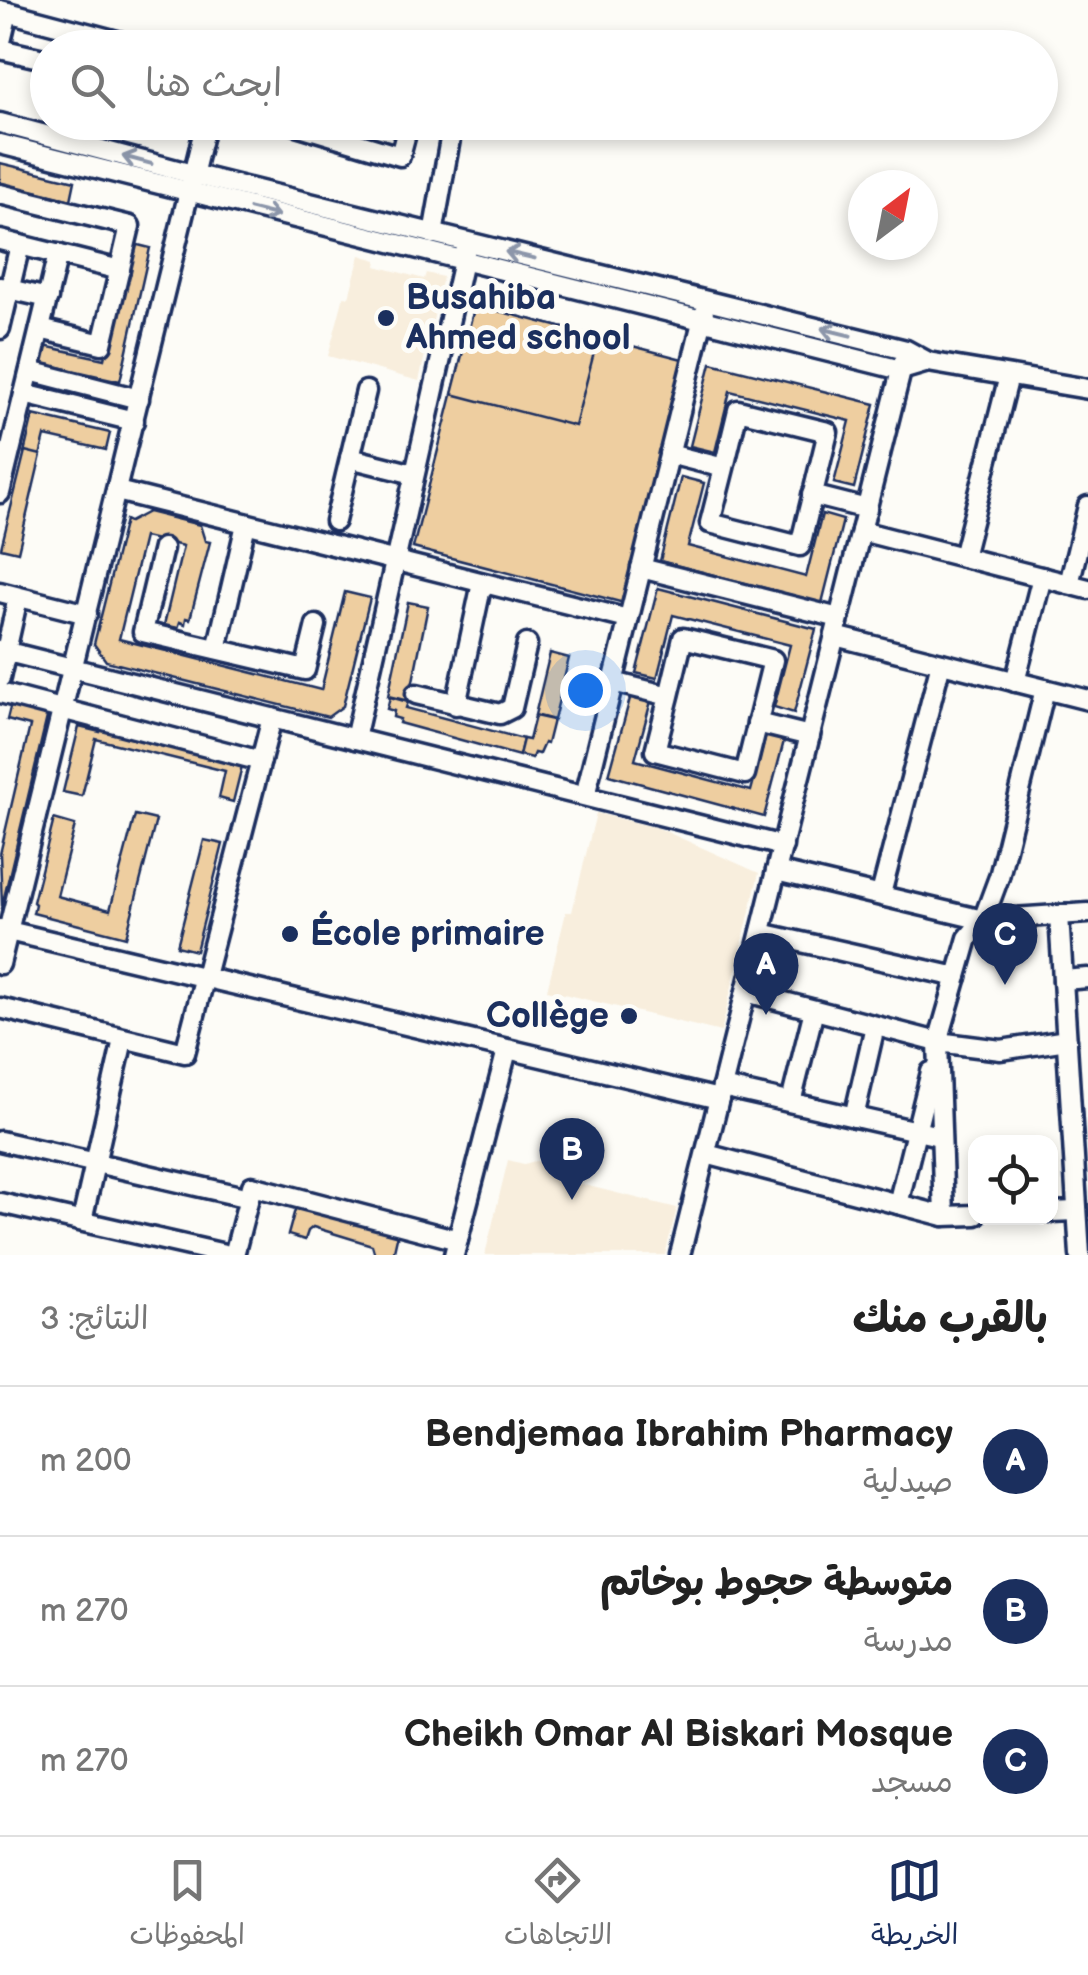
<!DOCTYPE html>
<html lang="ar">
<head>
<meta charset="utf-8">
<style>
  :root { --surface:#fff; --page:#f2f2f2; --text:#222; --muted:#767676; --line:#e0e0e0; --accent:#1b2f5e }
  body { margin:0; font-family:"Balsamiq Sans","Playpen Sans Arabic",sans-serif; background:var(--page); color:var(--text); direction:rtl }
  .controls { position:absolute; right:30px; bottom:30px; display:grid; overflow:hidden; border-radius:20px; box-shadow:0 5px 15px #0003 }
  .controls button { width:90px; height:90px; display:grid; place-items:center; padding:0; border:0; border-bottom:2px solid var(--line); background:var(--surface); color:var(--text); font:50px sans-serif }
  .compass { position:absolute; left:848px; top:170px; width:90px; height:90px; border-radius:50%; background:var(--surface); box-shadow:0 5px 15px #0003; rotate:32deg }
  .you { position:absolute; left:585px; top:690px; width:35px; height:35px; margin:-25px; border:8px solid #fff; border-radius:50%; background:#1a73e8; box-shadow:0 0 0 15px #1a73e833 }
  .badge { display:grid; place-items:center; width:65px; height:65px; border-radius:50%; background:var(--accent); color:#fff; font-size:32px; font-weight:700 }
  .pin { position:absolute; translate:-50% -82px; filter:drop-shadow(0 2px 5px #0008) }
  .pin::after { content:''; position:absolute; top:52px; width:35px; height:30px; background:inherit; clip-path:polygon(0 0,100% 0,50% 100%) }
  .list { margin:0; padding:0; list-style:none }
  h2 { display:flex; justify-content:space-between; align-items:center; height:130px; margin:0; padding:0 40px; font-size:42px }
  h2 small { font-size:32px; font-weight:400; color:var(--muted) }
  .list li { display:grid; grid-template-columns:65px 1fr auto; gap:30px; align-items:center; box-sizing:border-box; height:150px; padding:0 40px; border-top:2px solid var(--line) }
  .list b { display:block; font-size:38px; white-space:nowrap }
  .list p { margin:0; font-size:32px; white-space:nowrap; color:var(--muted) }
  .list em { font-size:32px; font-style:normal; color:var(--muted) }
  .icon { flex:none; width:55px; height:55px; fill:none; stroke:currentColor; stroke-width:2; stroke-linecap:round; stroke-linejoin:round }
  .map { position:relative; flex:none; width:1088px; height:1255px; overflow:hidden; direction:ltr }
  .search { position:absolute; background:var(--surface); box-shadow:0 5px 15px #0003; left:30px; right:30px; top:30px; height:110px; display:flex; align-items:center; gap:25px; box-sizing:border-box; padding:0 35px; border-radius:55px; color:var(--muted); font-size:38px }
  .sheet { height:580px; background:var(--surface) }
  nav { display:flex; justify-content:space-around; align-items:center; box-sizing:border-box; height:140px; border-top:2px solid var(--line); background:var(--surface); font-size:28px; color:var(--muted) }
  nav a { display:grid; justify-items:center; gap:5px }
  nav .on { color:var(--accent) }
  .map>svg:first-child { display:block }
  .built { fill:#f8eedd }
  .building { fill:#eecea0; stroke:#1b2f5e; stroke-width:2.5 }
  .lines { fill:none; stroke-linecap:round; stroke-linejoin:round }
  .minor-casing { stroke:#1b2f5e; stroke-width:25 }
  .minor { stroke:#fdfcf7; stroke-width:18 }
  .oneway { stroke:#8c96aa }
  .poi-dot { fill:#1b2f5e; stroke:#fdfcf7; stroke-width:4 }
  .labels { text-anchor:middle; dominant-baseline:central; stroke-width:10; stroke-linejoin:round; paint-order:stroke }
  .poi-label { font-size:35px; font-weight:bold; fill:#1b2f5e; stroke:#fdfcf7; text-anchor:start }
</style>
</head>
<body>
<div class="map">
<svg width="1088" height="1255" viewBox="0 0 1088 1255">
  <rect width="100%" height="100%" fill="#fdfcf7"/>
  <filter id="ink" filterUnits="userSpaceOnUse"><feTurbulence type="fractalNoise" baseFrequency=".01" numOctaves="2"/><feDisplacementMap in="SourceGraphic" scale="20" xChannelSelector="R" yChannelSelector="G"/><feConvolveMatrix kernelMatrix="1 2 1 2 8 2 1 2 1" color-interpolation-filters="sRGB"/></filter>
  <g filter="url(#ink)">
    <!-- built -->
    <g class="built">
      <path d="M360,255L377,260L376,266L424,279L426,273L443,277L419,381L328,356L344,296L349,297Z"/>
      <path d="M596,813L658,828L759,873L721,1032L547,990L566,912H572Z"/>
      <path d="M508,1160L524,1164L535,1161L544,1163V1168L561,1172L560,1179L677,1208L665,1255H485Z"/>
    </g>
    <!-- building -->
    <g class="building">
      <path d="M0,163L75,181L71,200L0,183Z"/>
      <path d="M130,243L150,248L120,381L41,363L44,346L104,359Z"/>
      <path d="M475,305L686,360L624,603L413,548Z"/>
      <path d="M475,305L598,337L575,426L452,394Z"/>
      <path d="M711,363L875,404L854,488L834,483L850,421L730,391L715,452L690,446Z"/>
      <path d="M33,415L110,433L106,450L45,436L40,456L24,453Z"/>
      <path d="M25,451L41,455L18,552L1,548Z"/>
      <path d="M681,477L704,483L688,546L806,577L822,514L843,520L822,603L660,561Z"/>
      <path d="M148,512L200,525L205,541L210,542L190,619L186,618L185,624L180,622L178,628L164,625L183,546L144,537L119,639L321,690L345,592L370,598L343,706L328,717L106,661L94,644L125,520L129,522Z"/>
      <path d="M658,588L816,629L794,713L774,707L790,645L673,615L657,678L636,673Z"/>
      <path d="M408,602L428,606L409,701L388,696Z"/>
      <path d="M550,653L569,658L554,720L535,715Z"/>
      <path d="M631,695L651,701L635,760L751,791L767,732L785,737L764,817L609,775Z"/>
      <path d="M390,697L408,702L406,708L523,739L519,756L399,723L400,719L393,717L394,711L387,709Z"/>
      <path d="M11,704L48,713L2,906L0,854L30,726L7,720Z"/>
      <path d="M535,716L553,720L547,744L544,743L539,754L534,753L532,758L519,755L523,739L529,740Z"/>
      <path d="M102,726L226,756L225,761L242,766L233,802L219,798L225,771L96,739L82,796L63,792L79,727L100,732Z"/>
      <path d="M135,815L156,820L126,937L33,913L35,904L33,902L54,819L75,825L57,896L110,910Z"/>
      <path d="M204,840L223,844L196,951L177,946Z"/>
      <path d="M296,1206L398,1233L393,1255H375L372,1245L313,1227L308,1231L305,1240L288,1235Z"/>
    </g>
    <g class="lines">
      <!-- minor casing -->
      <g class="minor-casing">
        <g id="minor">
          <path d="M0,10L144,48"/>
          <path d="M0,46L8,12"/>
          <path d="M0,49L48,60"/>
          <path d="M286,122L400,156L409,122"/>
          <path d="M432,122L452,128L433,234"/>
          <path d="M0,123L196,175L906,350L928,362L1088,389"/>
          <path d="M0,144L901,370L928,362"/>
          <path d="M0,194L130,226L102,344L40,329"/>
          <path d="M0,240L120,270"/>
          <path d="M0,287L48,298"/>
          <path d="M0,329L20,245"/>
          <path d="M30,371L139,399"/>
          <path d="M24,394L134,421"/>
          <path d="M669,454L724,468L738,410L828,432L800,546L710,523L724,468"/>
          <path d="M350,458L414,474"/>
          <path d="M117,491L628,619"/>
          <path d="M0,493L58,254"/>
          <path d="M812,495L867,509"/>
          <path d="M335,521L366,391"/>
          <path d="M861,531L1088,589"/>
          <path d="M163,548L143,632L305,670L316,625"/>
          <path d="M963,557L1009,376"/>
          <path d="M641,568L839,618"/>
          <path d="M1069,584L1088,506"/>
          <path d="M0,592L87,614"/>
          <path d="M835,636L1088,700"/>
          <path d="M217,649L246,524"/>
          <path d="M0,650L783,846"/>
          <path d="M0,678L18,597"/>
          <path d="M613,682L669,696L683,638L773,660L745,774L655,751L669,696"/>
          <path d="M1015,682L1042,577"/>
          <path d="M0,693L261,761"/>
          <path d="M416,694L500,714L512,708L527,644"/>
          <path d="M456,705L482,583"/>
          <path d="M757,723L810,736"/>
          <path d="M355,739L465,252"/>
          <path d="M585,796L704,314"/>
          <path d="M776,871L983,920L1088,913"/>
          <path d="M881,894L941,663"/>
          <path d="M1059,915L1080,1255"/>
          <path d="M0,929L719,1099"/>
          <path d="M761,933L957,977"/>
          <path d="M0,964L206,122"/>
          <path d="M1063,980L1088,978"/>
          <path d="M746,992L938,1042L1001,1050L1067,1040"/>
          <path d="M0,1008L185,1053L272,718"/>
          <path d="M722,1087L939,1136"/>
          <path d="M791,1102L814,1010"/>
          <path d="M854,1117L875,1026"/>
          <path d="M0,1141L249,1198"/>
          <path d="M706,1154L944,1216L976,1215"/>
          <path d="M0,1203L229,1255"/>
          <path d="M898,1204L931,1072"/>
          <path d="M1050,1212L1077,1211"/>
          <path d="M944,1216L938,1042L968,938L983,920L999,877L1045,689"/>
          <path d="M82,1221L122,1044"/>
          <path d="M234,1255L252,1186L458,1240"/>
          <path d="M454,1255L507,1050"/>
          <path d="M680,1255L903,363"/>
        </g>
      </g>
      <!-- minor -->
      <use href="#minor" class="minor"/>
    </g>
    <!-- one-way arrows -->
    <defs><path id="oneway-shaft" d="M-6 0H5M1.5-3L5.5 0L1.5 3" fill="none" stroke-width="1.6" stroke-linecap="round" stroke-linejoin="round" transform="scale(2.5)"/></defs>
    <g class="oneway">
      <use href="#oneway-shaft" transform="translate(137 160) rotate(-165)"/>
      <use href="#oneway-shaft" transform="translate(264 212) rotate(14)"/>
      <use href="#oneway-shaft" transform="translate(520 255) rotate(-167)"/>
      <use href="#oneway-shaft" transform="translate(836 332) rotate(-166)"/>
    </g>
  </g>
  <!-- markers -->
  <g class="poi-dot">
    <circle cx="386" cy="318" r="10"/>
    <circle cx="290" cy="934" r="10"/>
    <circle cx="629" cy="1016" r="10"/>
  </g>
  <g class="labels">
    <!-- poi labels -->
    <g class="poi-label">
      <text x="406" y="298">Busahiba<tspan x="406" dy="40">Ahmed school</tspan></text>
      <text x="310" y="934">École primaire</text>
      <text x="609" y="1016" text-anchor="end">Collège</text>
    </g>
  </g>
</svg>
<div class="controls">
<button><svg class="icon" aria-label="locate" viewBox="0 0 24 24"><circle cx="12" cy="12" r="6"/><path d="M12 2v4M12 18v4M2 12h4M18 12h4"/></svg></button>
</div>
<svg class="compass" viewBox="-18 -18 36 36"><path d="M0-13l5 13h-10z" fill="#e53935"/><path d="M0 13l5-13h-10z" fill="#767676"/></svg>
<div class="you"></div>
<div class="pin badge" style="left:766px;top:1015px">A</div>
<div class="pin badge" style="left:572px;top:1200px">B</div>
<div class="pin badge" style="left:1005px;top:985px">C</div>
<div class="search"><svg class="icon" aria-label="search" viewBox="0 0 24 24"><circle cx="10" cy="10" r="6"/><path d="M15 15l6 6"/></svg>ابحث هنا</div>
</div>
<section class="sheet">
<h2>بالقرب منك<small>النتائج: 3</small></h2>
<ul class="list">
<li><span class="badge">A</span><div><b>Bendjemaa Ibrahim Pharmacy</b><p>صيدلية</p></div><em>200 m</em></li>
<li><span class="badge">B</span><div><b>متوسطة حجوط بوخاتم</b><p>مدرسة</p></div><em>270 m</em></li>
<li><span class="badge">C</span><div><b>Cheikh Omar Al Biskari Mosque</b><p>مسجد</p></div><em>270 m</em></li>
</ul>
</section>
<nav>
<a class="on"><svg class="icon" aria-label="map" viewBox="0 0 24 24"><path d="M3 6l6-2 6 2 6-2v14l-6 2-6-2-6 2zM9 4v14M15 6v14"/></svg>الخريطة</a>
<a><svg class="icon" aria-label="directions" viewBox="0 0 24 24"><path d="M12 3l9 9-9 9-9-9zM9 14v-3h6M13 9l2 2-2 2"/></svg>الاتجاهات</a>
<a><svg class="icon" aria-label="saved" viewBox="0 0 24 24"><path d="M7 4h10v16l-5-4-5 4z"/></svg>المحفوظات</a>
</nav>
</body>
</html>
